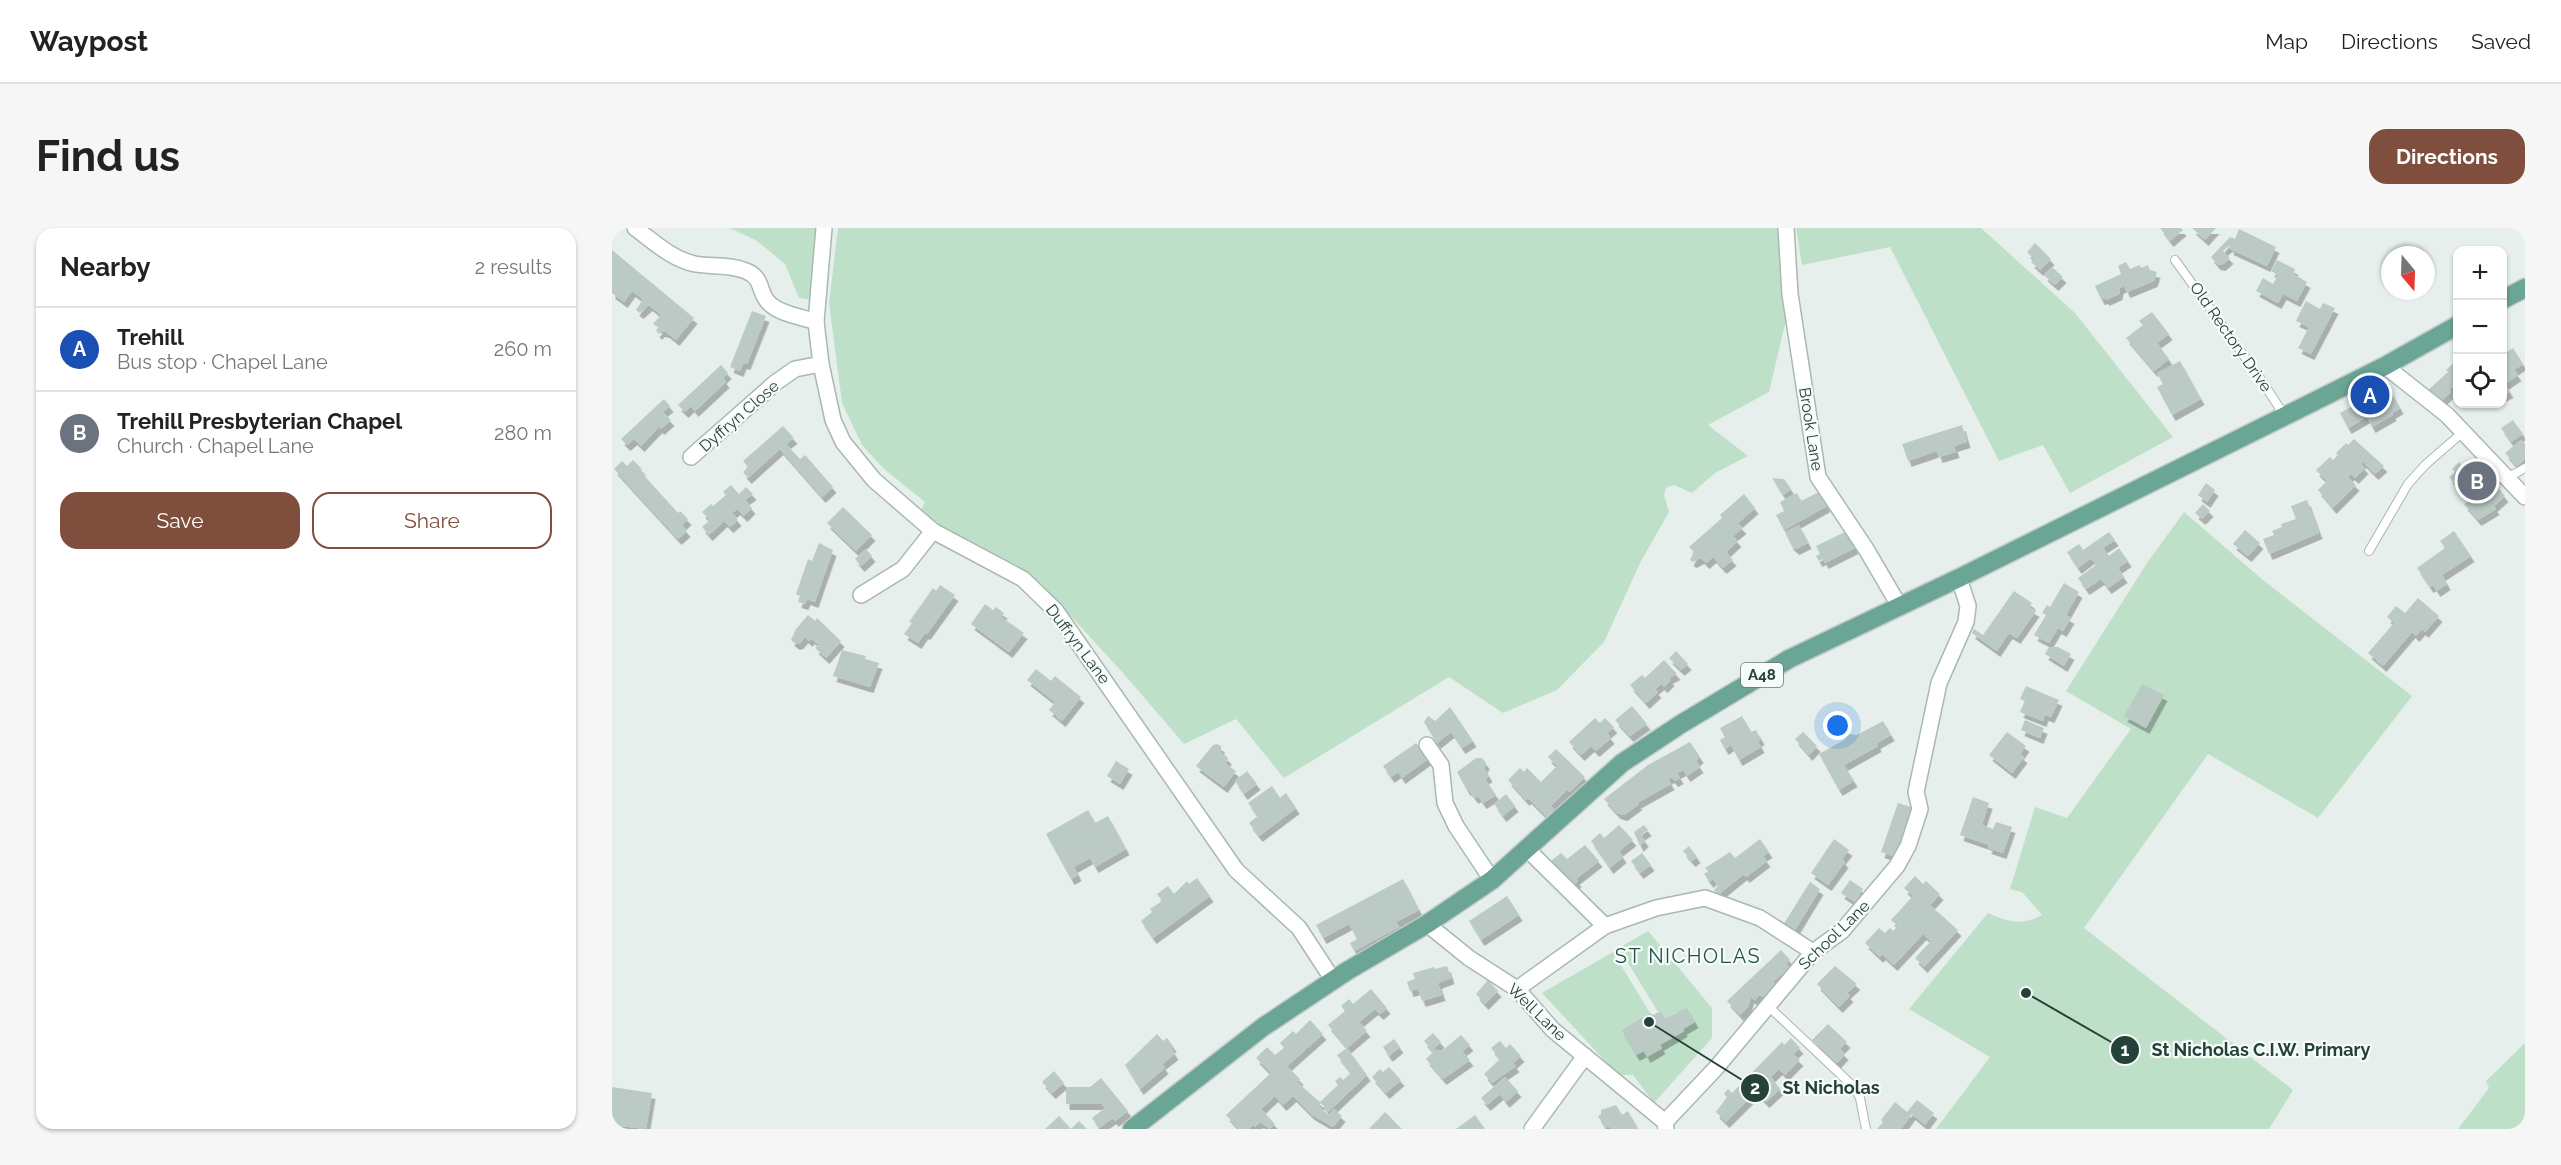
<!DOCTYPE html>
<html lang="en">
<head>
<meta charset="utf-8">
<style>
  :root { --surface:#fff; --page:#f6f6f6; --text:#222; --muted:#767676; --line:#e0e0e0; --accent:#804e3d }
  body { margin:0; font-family:Raleway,sans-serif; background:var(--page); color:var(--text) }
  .controls { position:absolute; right:18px; top:18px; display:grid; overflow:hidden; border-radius:12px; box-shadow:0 2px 4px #0004 }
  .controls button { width:54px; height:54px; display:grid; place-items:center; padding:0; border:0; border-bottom:2px solid var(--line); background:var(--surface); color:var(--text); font:30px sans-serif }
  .compass { position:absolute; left:1769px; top:18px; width:54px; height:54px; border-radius:50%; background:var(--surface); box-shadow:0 2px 4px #0004; rotate:161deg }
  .you { position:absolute; left:1226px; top:498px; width:21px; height:21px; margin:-15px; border:4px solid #fff; border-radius:50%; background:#1a73e8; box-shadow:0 0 0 9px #1a73e833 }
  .badge { display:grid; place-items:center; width:39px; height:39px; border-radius:50%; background:var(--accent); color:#fff; font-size:20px; font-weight:700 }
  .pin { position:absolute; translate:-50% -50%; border:3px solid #fff; box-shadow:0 2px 6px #0006 }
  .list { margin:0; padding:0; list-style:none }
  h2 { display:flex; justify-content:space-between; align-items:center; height:78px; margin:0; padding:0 24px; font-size:26px }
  h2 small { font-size:20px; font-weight:400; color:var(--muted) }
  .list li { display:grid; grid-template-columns:39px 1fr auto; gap:18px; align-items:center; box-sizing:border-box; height:84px; padding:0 24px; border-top:2px solid var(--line) }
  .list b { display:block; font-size:22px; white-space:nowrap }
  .list p { margin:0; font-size:20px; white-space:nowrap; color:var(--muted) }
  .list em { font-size:20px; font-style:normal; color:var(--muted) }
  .actions { display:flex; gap:12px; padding:18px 24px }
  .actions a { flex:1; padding:14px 0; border:2px solid var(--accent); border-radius:18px; text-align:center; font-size:21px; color:var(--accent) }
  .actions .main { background:var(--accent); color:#fff }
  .icon { flex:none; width:33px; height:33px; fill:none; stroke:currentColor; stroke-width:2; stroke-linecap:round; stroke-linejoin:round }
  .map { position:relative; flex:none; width:1913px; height:901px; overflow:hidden; border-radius:18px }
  header { display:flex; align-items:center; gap:36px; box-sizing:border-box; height:84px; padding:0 30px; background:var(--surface); border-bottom:2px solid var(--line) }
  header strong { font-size:28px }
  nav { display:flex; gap:33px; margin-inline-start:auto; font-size:21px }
  .intro { display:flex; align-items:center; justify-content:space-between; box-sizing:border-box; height:144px; padding:0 36px }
  h1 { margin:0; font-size:42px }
  .button { padding:15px 27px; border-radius:18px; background:var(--accent); color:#fff; font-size:21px; font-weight:700 }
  main { display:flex; gap:36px; padding:0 36px }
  aside { flex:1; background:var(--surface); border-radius:18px; box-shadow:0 2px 4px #0004 }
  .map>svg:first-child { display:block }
  .green { fill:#bfe0c8 }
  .building { fill:#bbcac4; filter:url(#shadow) }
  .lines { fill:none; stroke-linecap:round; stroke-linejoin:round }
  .service-casing { stroke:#a8b8b2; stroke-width:10 }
  .minor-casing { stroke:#a8b8b2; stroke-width:18 }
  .primary-casing { stroke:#c2cac8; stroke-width:21 }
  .service { stroke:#fff; stroke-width:8 }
  .minor { stroke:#fff; stroke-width:15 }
  .primary { stroke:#6aa596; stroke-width:18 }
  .labels { text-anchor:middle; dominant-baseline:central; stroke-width:4.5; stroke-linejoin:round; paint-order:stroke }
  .shield { fill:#f7fbf9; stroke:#637a73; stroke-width:1.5 }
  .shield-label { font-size:15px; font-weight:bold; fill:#24423a }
  .street-label { font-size:16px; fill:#24423a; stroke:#f7fbf9 }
  .quarter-label { font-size:20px; letter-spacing:1.5px; fill:#1f5548; stroke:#f7fbf9 }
  .leader { fill:none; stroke:#24423a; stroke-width:2 }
  .callout-dot { fill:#24423a; stroke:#f7fbf9; stroke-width:2 }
  .mark-label { font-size:18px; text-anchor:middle; font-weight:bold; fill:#fff }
  .callout-label { font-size:18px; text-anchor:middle; font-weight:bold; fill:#24423a; stroke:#f7fbf9; stroke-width:4.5; stroke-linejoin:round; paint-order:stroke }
</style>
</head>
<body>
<header>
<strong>Waypost</strong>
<nav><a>Map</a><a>Directions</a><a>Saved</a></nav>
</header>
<div class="intro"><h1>Find us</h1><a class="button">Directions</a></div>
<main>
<aside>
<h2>Nearby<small>2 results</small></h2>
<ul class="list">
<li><span class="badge" style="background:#1a4fb4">A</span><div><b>Trehill</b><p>Bus stop · Chapel Lane</p></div><em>260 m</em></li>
<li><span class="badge" style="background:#6b7280">B</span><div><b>Trehill Presbyterian Chapel</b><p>Church · Chapel Lane</p></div><em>280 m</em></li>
</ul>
<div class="actions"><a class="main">Save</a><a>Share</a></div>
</aside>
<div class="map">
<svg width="1913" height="901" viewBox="0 0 1913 901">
  <defs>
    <filter id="shadow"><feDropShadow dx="3.5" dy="6" stdDeviation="0" flood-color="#0004"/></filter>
  </defs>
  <rect width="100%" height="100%" fill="#e6efeb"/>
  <!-- green -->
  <g class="green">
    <path d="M118,0H204L200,72L187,70L173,36L145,13Z"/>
    <path d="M226,0H1165L1175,88L1157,164L1096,197L1136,228L1103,245L1080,265L1062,257L1054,260L1052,267L1057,284L1029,333L992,414L945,462L891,485L837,449L672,550L624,491L572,516L511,445L446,374L414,343L317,293L308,285L313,274L272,241L250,217L230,175L217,75Z"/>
    <path d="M1184,0H1369L1463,85L1561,209L1458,265L1431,217L1387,233L1278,19L1190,37Z"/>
    <path d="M1572,284L1651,352L1800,468L1706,590L1596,526L1472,700L1681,862L1657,901H1324L1378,829L1297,781L1376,685C1396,694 1410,698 1430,687L1410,664L1398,661L1423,579L1455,590L1519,501L1454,463L1535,335Z"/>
    <path d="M1036,703L1100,780V810L1042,875L1021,847H1006L930,765L1001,724L1038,785L1009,802L1024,827L1032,823L1036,828L1050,821L1048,817L1072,803L1064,784L1053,790L1049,783L1046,784L1007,720Z"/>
    <path d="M1913,815V901H1846L1877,860L1874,853Z"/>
  </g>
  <!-- building -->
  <g class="building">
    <path d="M1548,0H1569L1571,2L1558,13Z"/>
    <path d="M1580,0H1604L1593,12Z"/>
    <path d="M1627,1L1664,19L1655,38L1618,21L1619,19L1617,18L1611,23L1618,30L1610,37L1605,36L1599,29L1618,9L1623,11Z"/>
    <path d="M1423,15L1439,31L1428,42L1419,34L1422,31L1415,24Z"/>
    <path d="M0,22L82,90L64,112L54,104L49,103L47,106L44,103L47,100L41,96L49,87L37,77L28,85L24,82L31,71L20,63L12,74L0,65Z"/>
    <path d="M1665,32L1683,41L1681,46L1695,54L1685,73L1671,66L1666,75L1644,63L1651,50L1661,56L1666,47L1659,43Z"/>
    <path d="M1514,34L1518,41L1528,37L1529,40L1536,37L1538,42L1545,44L1542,53L1515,64L1512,58L1508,60L1507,66L1494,72L1493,70L1489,71L1483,58L1509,46L1506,38Z"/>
    <path d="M1440,39L1451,49L1443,57L1432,47Z"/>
    <path d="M1694,73L1708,81L1711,75L1723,80L1699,126L1686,120L1697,99L1684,93Z"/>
    <path d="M140,83L154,88L135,136L131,135L128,143L118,139Z"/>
    <path d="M1540,84L1557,106L1545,115L1557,131L1542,143L1514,110L1531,97L1527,93Z"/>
    <path d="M1901,120L1911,136L1902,142L1906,147L1893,156L1898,164L1890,168V127Z"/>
    <path d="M1846,131V164L1840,159L1837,162L1839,164L1826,176L1814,164L1836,144L1834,142Z"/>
    <path d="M1568,133L1589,171L1560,187L1545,159L1551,156L1545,145Z"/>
    <path d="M109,137L116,145L111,150L114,154L83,183L79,178L73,184L66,177Z"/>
    <path d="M1776,159L1788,180L1780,185L1781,187L1760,199L1755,189L1736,200L1728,185Z"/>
    <path d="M52,171L58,178L51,184L59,192L49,201L47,199L29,218L22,211L15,217L9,211Z"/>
    <path d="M1901,192L1911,206L1899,214L1889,200Z"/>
    <path d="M1350,197L1355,214L1342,218L1344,224L1327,229L1325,223L1296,233L1290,216Z"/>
    <path d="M171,198L182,210L174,216L188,231L193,227L221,259L210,269L168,221L136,250L131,244L136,239L131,233Z"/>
    <path d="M1742,211L1772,238L1763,246L1751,234L1749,236L1753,240L1743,250L1739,246L1736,249L1744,257L1721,280L1706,262L1715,253L1704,242L1718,229L1721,232L1726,227L1724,225L1734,215L1736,217Z"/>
    <path d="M1909,212L1913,216V231L1905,238L1893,225Z"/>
    <path d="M21,232L30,241L28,243L66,285L68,283L76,291L70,297L75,303L66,311L2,241L10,233L15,238Z"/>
    <path d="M1847,234L1851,239L1857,234L1876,256L1879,252L1893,268L1882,278L1884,281L1866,292L1852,276L1857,273L1837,249L1843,244L1840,241Z"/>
    <path d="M1160,250L1172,251L1179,261L1171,267Z"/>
    <path d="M1594,255L1603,262L1595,274L1586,267Z"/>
    <path d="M119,257L127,266L134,259L141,266L133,272L140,280L132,288L125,281L120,285L126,292L118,299L112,293L97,307L90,299L98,292L90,284L99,276L101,278L114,267L111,264Z"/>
    <path d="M1207,264L1215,278L1172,302L1164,287L1172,283L1168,274L1185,265L1189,273Z"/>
    <path d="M1132,266L1143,280L1126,295L1131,300L1121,308L1126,313L1114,324L1121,332L1111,340L1101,329L1094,335L1089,330L1081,334L1078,332L1082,324L1077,319L1110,290L1108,287Z"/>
    <path d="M1695,272L1707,305L1657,326L1651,311L1662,307L1660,303L1670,299L1669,296L1684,291L1679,278Z"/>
    <path d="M1591,276L1598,283L1590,291L1583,285Z"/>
    <path d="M231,279L260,307L244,323L215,295Z"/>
    <path d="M1187,297L1196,315L1184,321L1179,317L1173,304Z"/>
    <path d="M1633,302L1648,315L1636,328L1621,316Z"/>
    <path d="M1235,303L1243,320L1213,335L1211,331L1207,333L1204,328L1208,326L1204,318Z"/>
    <path d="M1842,303L1859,328L1830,347L1835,356L1825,363L1821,357L1818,359L1805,340L1833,320L1828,313Z"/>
    <path d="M1497,304L1503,312L1491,320L1497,328L1507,320L1516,333L1506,340L1512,349L1496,360L1489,351L1474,361L1466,350L1484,337L1479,330L1466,340L1455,324L1467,316L1471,322Z"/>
    <path d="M207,315L221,322L203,374L195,371L193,376L186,374L188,368L184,366L196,331L200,333Z"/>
    <path d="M254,321L260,328L249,338L243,331Z"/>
    <path d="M1452,355L1467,364L1454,387L1459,390L1451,403L1446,400L1437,415L1422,407L1434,387L1430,385L1435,377L1438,379Z"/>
    <path d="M328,357L343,367L315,406L313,405L306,415L292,406L300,395L297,394L321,360L324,363Z"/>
    <path d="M1402,363L1420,375L1417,379L1424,383L1405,410L1397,405L1385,423L1360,405L1362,401L1371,407Z"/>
    <path d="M1806,370L1827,388L1813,404L1810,401L1804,408L1800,404L1771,438L1756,425L1782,395L1775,389L1784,378L1793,385Z"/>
    <path d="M373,376L381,382L384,379L392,385L389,389L412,405L397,424L359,396Z"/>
    <path d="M196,387L203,393L205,390L229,413L214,430L203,420L207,417L199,410L197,413L193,409L188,415L184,416L179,412L184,401Z"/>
    <path d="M1437,419H1446L1459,426L1452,438L1433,426Z"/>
    <path d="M230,422L254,428L253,431L267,435L258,459L221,448Z"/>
    <path d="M1064,423L1076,436L1069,442L1057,430Z"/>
    <path d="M1052,432L1065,446L1057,450L1059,452L1052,459L1049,456L1043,461L1046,464L1034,475L1018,457L1030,447L1033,450Z"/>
    <path d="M424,441L439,453L443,448L469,469L450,493L437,482L443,474L415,452Z"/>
    <path d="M1530,456L1552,467L1534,500L1512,488Z"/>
    <path d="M1414,458L1447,472L1439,489L1433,487L1431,493L1408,484L1413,473L1408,471Z"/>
    <path d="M1020,478L1035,496L1018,508L1003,492Z"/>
    <path d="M838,479L861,513L850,520L839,504L825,515L812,494L816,488L823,493Z"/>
    <path d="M1130,488L1139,504L1144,502L1149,511L1146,513L1149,519L1127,532L1119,517L1113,521L1108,512L1113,509L1108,500Z"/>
    <path d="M983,490L988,495L993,490L1002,499L995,505L999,510L984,523L979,518L969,527L957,514Z"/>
    <path d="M1413,492L1432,500L1428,510L1409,502Z"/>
    <path d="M1271,493L1279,507L1265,515L1266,518L1232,537L1242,553L1227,562L1207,526L1232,512L1237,506L1245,507Z"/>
    <path d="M1191,504L1205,518L1197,527L1183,511Z"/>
    <path d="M1395,504L1414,518L1408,526L1412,529L1400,545L1377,527Z"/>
    <path d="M1078,514L1088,529L1084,533L1088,539L1075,548L1071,542L1065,545L1068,550L1063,553L1059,549L1056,551L1059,556L1025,575L1027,576L1012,587L1005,585L992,571L1036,537Z"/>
    <path d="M804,515L816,531L790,550L786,544L779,549L771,538Z"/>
    <path d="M605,516L609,518V524L616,530L614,536L624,543L612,559L584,538L601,517Z"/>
    <path d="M944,521L973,549L958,564L955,562L939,578L942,581L935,589L916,570L914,572L896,552L908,540L912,544L915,540L929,554L945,538L936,529Z"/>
    <path d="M864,530H870L874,535L872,540L877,548L873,551L884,567L871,575L866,568L863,570L856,561L855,562L845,544Z"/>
    <path d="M504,533L517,541L508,556L495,548Z"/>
    <path d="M635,543L645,556L632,566L623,553Z"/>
    <path d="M660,558L668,570L674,565L684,580L647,608L637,595L646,588L636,575Z"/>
    <path d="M894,566L903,578L891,588L882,576Z"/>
    <path d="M1361,569L1377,575L1370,597L1381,601L1384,594L1400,599L1391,625L1376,620L1377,617L1348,607Z"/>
    <path d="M1286,575L1302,580L1284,629L1269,624Z"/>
    <path d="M476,582L483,595L496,588L514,621L483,639L478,630L462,639L466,647L459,651L434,606Z"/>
    <path d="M1007,597L1021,612L1007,623L1011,629L998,640L979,613L988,605L992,610Z"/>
    <path d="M1032,597L1036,602L1029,607L1033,613L1028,618L1022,604Z"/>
    <path d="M1148,611L1157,624L1151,628L1155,633L1134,649L1132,646L1106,667L1102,662L1106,658L1101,651L1098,654L1092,646L1096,643L1093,640L1118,624L1123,630Z"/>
    <path d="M1222,611L1237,622L1230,631L1233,634L1216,657L1199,645Z"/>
    <path d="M973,617L987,633L964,651L966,653L960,659L939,633L949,625L955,631Z"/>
    <path d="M1077,618L1085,629L1080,633L1071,623Z"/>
    <path d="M1030,625L1039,637L1028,645L1019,633Z"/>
    <path d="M1303,648L1311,656L1314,653L1328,666L1318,677L1346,702L1312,739L1303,730L1319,713L1311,706L1282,737L1270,726L1268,729L1253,715L1267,700L1273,705L1278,700L1281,703L1286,698L1279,692L1301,668L1292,660Z"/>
    <path d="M585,650L598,668L541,710L529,693L540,684L538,681L550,673L545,666L556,658L562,666L575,653L577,656Z"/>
    <path d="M791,651L807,682L784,694L787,699L742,723L738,715L745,711L737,696L711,710L704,697Z"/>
    <path d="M1238,652L1251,661L1243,674L1229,665Z"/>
    <path d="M1198,654L1208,661L1182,704L1171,697Z"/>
    <path d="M895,668L907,687L869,712L857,693Z"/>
    <path d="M1169,722L1178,732L1174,736L1177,739L1161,754L1163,757L1151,769L1148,767L1142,772L1139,769L1136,779L1128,787L1115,773Z"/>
    <path d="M835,738L839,750L826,755L830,767L810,773L806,761L798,763L795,754L803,751L801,745L822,739L823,741Z"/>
    <path d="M1223,738L1245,756L1235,765L1238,768L1227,779L1205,756Z"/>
    <path d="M876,752L886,763L873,776L864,766Z"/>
    <path d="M759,761L775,780L768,786L763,781L747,794L755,803L735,820L716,797L733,783L729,778L737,771L741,776Z"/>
    <path d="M1075,780L1083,794L1071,801L1072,803L1048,817L1050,820L1035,829L1032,823L1024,827L1009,802L1038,785L1041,787L1049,783L1053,790Z"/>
    <path d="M698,792L711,806L675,838L688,851L685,854L708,874L726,857L723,853L728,849L731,852L739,845L725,827L735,820L755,847L716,884L709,875L706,878L717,887L722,881L730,888L721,899L699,886L681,868L671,877L663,868L649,881L663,896L658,901L648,894L643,899L641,897L637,901H627L614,887L659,845L644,830L655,819L663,827L672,820L668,815L681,803L684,806Z"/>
    <path d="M1216,796L1235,814L1228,821L1233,826L1225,835L1200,812Z"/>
    <path d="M821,805L829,814L822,820L824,822H831L849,807L858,817L850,823L858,832L831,851L814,831L821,824L812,813Z"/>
    <path d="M545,806L551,813L555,810L561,818L559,820L563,826L550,836L553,840L528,861L513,837Z"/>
    <path d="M1179,810L1188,820L1181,826L1188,832L1173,847L1167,841L1159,849L1168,861L1154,874L1144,864L1114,894L1104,884L1115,869L1112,866L1116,861L1120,865L1170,814L1172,817Z"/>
    <path d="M782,811L788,819L777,828L771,819Z"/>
    <path d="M888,813L894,820L898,816L909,828L901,835L904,838L880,855L872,846L888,831L879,820Z"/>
    <path d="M777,839L789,852L774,865L760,849L768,841L771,844Z"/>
    <path d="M442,843L452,855L440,865L430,854Z"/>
    <path d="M893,849L906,863L894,874L888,866L875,877L869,870Z"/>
    <path d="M489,850L516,883L503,893L501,890L487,900L480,890L493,880L490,876H454V859H478Z"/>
    <path d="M0,859L40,865L34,901L0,897Z"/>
    <path d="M1305,872L1322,885L1313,897L1300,886L1289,901H1265L1271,894L1269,892L1283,874L1295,884Z"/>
    <path d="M1004,877L1010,887L1016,883L1026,901H999L997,898L993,900L986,888L989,886V882Z"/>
    <path d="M773,884L790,901H757Z"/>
    <path d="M863,887L873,901H844Z"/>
    <path d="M447,888L459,901L467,893L475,901H433Z"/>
  </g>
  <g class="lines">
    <!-- service casing -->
    <g class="service-casing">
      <g id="service">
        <path d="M1563,32L1648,150L1672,187"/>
        <path d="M1895,250L1913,240"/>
        <path d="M1757,323L1796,256L1813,237L1851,204"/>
        <path d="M1155,777L1243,860L1248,870L1254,901"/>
      </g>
    </g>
    <!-- minor casing -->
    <g class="minor-casing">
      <g id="minor">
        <path d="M23,0C42,14 60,31 83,36C99,39 118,36 134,43C152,50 146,65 157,75C167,86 191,89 204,94"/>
        <path d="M212,0L204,94L209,136L221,192L231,214L262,252L321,303L411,351L444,383L624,642L687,700L721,752"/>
        <path d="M1174,0L1178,66L1206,249L1254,321L1288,379"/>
        <path d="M1773,138L1835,187L1913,269"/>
        <path d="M79,229L163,155L183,141L209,136"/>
        <path d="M249,367L291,341L321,303"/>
        <path d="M815,517L829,537L833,575L844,598L880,652"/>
        <path d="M915,621L993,698"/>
        <path d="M815,696L857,730L905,761L941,802L1053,894L1054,901"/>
        <path d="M905,761L993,698L1044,680L1093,670L1148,690L1201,724"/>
        <path d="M1053,894L1104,840L1201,724L1230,703L1285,638L1296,618L1308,581L1304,564L1327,455L1354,394L1356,378L1347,350"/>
        <path d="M920,901L973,828"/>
      </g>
    </g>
    <!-- primary casing -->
    <g class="primary-casing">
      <g id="primary">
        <path d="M1890,72L1913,60"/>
        <path d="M520,901L651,799L735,743L815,696L880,652L1010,535L1069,496L1177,431L1347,350L1673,188L1773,138L1846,97"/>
      </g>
    </g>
    <!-- service -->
    <use href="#service" class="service"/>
    <!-- minor -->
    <use href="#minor" class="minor"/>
    <!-- primary -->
    <use href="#primary" class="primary"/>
  </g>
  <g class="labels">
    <!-- shield labels -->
    <rect class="shield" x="1129" y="435" width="42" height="24" rx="4.5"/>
    <g class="shield-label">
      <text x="1150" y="447">A48</text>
    </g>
    <!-- street labels -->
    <g class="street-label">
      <text transform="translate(1619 109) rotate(55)">Old Rectory Drive</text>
      <text transform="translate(127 188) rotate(-41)">Dyffryn Close</text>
      <text transform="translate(1199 201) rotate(81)">Brook Lane</text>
      <text transform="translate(466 416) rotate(53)">Duffryn Lane</text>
      <text transform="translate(1222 707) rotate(-44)">School Lane</text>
      <text transform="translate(925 784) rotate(44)">Well Lane</text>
    </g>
    <!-- quarter labels -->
    <g class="quarter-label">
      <text x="1076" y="728">ST NICHOLAS</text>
    </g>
  </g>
  <!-- callouts -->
  <path class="leader" d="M1414 765L1513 822M1037 794L1143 860"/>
  <g class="callout-dot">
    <circle cx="1414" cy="765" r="6"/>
    <circle cx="1037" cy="794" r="6"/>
    <circle cx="1513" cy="822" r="15"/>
    <circle cx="1143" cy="860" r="15"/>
  </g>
  <g class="mark-label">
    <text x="1513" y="828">1</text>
    <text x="1143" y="866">2</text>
  </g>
  <g class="callout-label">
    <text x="1649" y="828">St Nicholas C.I.W. Primary</text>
    <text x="1219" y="866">St Nicholas</text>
  </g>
</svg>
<div class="controls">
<button>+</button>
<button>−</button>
<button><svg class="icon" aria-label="locate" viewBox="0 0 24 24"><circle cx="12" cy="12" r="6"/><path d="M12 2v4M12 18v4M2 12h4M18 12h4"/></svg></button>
</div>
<svg class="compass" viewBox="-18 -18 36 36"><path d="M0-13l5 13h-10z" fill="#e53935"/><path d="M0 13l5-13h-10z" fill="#767676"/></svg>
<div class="you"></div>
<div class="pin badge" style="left:1758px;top:167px;background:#1a4fb4">A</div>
<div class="pin badge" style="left:1865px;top:253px;background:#6b7280">B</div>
</div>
</main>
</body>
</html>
